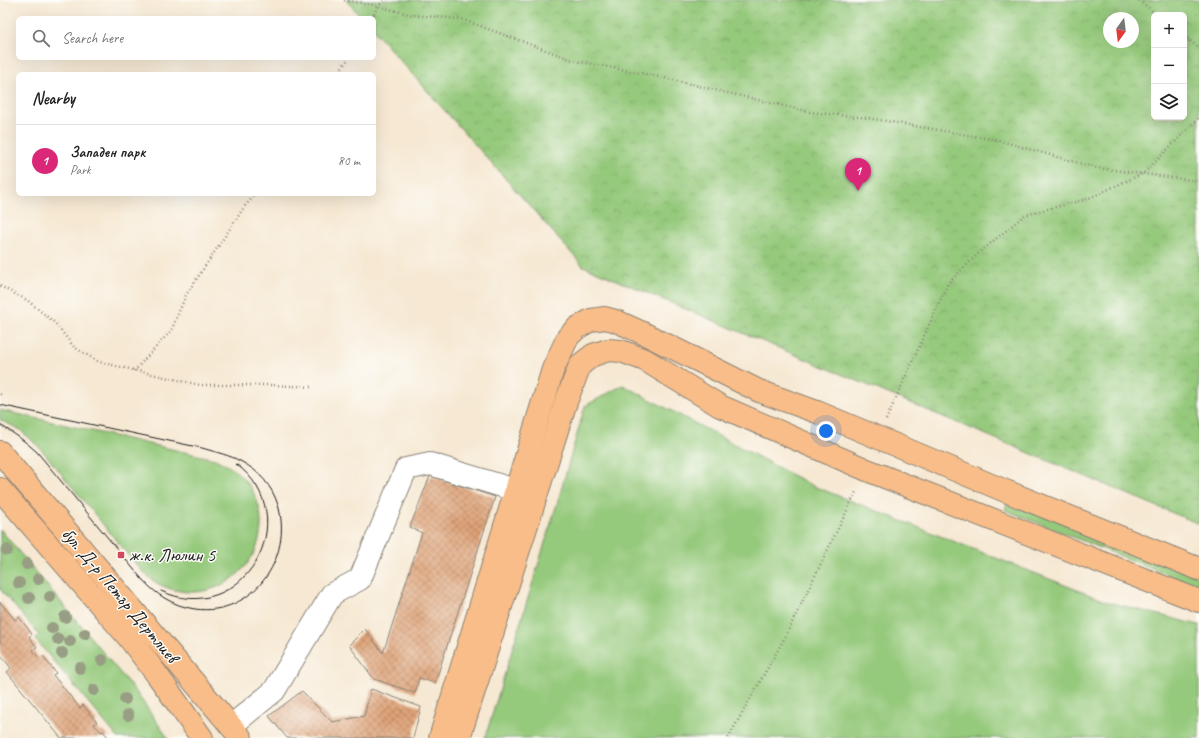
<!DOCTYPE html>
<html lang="en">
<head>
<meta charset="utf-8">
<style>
  :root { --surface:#fff; --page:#f2f2f2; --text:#222; --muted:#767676; --line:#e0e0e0; --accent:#db2777 }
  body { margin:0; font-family:Caveat,sans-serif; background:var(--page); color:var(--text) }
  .controls { position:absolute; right:12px; top:12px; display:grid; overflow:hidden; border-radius:6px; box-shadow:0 4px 16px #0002 }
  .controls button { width:36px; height:36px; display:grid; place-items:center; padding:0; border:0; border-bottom:1px solid var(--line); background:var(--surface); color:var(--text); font:20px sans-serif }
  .compass { position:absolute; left:1103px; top:12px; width:36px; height:36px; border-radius:50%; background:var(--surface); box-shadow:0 4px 16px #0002; rotate:194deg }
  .you { position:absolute; left:826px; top:431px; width:14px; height:14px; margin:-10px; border:3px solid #fff; border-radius:50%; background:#1a73e8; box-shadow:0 0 0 6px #1a73e833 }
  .badge { display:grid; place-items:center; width:26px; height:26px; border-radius:50%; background:var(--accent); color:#fff; font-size:13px; font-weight:700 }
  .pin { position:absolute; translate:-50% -33px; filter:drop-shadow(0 1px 2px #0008) }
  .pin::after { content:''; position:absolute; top:21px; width:14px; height:12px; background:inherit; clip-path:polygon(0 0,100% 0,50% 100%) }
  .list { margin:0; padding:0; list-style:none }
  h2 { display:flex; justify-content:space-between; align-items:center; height:52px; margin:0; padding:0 16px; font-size:17px }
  h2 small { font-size:13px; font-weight:400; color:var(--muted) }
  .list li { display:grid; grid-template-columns:26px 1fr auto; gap:12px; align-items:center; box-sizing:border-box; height:72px; padding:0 16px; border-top:1px solid var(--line) }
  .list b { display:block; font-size:15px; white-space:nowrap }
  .list p { margin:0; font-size:13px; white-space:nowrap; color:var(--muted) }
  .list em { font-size:13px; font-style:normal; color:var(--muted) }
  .icon { flex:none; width:22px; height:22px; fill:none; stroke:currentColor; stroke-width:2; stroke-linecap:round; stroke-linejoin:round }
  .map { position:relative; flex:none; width:1199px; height:738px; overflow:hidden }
  .search { position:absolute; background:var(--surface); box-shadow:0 4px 16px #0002; left:16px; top:16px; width:360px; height:44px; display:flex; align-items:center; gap:10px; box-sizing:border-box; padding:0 14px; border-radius:6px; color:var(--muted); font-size:15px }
  .panel { position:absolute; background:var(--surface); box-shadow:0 4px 16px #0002; left:16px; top:72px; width:360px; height:124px; border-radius:6px }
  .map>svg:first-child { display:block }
  .green { fill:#95c97b; stroke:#58724c }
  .park { fill:url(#park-crowns); stroke:#58724c; fill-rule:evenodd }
  .building { fill:url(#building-cross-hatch) }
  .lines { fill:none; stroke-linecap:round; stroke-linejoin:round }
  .minor-casing { stroke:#898277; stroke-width:24 }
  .major-casing { stroke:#898277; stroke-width:24 }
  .path { stroke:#898277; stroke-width:2.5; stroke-dasharray:1 3; stroke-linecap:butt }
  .minor { stroke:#fff; stroke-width:22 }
  .major { stroke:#f8bd88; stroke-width:22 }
  .tram { stroke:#1c1c1c; stroke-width:1 }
  .tree { fill:#989e83 }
  .poi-dot { fill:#d1495b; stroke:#fdfcf7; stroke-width:1.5 }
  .labels { text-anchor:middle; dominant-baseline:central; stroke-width:3; stroke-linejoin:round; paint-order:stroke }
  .poi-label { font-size:19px; fill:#1c1c1c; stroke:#fdfcf7; text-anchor:start }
  .street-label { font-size:19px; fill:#1c1c1c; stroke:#fdfcf7 }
</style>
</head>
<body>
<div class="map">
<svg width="1199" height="738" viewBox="0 0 1199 738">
  <defs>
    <pattern id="park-crowns" width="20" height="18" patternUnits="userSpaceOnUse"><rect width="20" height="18" fill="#95c97b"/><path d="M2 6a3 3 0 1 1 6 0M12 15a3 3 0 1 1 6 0" fill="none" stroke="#80ac6a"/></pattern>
    <pattern id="building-cross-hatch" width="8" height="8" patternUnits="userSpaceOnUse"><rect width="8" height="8" fill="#dfa378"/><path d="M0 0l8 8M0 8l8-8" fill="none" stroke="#b48462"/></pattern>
  </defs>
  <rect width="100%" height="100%" fill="#fdfcf7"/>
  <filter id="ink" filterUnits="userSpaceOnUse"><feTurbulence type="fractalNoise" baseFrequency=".025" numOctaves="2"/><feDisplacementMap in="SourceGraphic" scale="8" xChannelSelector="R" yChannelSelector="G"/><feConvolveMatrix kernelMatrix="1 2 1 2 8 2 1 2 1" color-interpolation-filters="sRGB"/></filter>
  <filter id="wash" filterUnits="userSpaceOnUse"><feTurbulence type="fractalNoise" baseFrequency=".012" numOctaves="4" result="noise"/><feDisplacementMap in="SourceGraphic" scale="16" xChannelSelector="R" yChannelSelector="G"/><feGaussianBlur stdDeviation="0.9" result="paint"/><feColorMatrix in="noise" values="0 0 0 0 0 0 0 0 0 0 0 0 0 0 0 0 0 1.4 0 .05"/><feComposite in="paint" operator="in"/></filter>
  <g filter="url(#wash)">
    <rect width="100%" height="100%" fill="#f6e8d2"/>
    <!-- green -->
    <g class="green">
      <path d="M623,385L813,486L1108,602L1199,625V738H485L559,497L585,406Z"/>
      <path d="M0,410L215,459C228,465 239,472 248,484C282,531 245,593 190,592C178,592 165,588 155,582C147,576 141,570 135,563L40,448L19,429L0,420Z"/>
      <path d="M1008,500L1199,577V587L1005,510Z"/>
      <path d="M0,529L136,692L168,738H118L35,639L39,635L0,589Z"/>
    </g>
    <!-- park -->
    <path class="park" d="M346,0H1199V524L583,266L374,31V18H362ZM1154,15H1184V117H1154ZM1109,18H1133V42H1109Z"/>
    <g id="blocks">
      <!-- building -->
      <g class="building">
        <path d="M430,476L495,497L435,683L419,678L415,693L374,679L349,645L365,629L383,653L422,533L410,527Z"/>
        <path d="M0,602L15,620L19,617L32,634L29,637L37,647L33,650L39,658L42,655L56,673L53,675L80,708L83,705L97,722L94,724L101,732L103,731L109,738H61L7,672L11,668L0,654Z"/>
        <path d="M371,689L421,707L413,738H287L269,716L302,691L332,722L364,716Z"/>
      </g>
    </g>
  </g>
  <g filter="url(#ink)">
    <use href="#blocks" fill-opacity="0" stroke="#898277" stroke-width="1"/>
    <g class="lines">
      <!-- minor casing -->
      <g class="minor-casing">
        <path id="minor" d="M231,726L274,691L332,594L360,579L406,469L430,464L515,490"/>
      </g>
      <!-- major casing -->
      <g class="major-casing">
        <g id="major">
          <path d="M0,452L241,738"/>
          <path d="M0,489L129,638L158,676L202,738"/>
          <path d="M440,738L553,369L568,337L577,328L591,320L605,318L616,321L645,334L759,391L817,412L1003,490L1199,569"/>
          <path d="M459,738L566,402L580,365L593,355L608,350L621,351L645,360L720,406L867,470L1199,601"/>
        </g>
      </g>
      <!-- path -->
      <g class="path">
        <path d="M344,0L378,6L412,15L461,19L576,61L651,75L810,112L868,118L997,140L1097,168L1199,181"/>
        <path d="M1139,0L1157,15"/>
        <path d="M372,18L378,6L385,0"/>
        <path d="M1184,36L1199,48"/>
        <path d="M337,74L349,58"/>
        <path d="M0,286L27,300L55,323L74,347L99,362L200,385H272L312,387"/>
        <path d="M134,371L171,331L186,295L245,206L256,194"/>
        <path d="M0,394L1,395"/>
        <path d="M886,420L948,283L980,252L1025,215L1087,199L1144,173L1199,118"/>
        <path d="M728,738L784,639L857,490"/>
      </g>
      <!-- minor -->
      <use href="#minor" class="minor"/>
      <!-- major -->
      <use href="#major" class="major"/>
      <!-- tram -->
      <g class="tram">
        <path d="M0,405L202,448C215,452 230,455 242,462C259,471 272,486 278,505C294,558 252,617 195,609C173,606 155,594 141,578L37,452C25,441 14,433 0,425"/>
        <path d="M161,591C242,629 308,517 236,464"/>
      </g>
    </g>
    <!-- trees -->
    <g class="tree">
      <circle cx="7" cy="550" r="6"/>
      <circle cx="27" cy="564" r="6"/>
      <circle cx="38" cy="579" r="6"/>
      <circle cx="19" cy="583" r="6"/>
      <circle cx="50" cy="597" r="6"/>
      <circle cx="29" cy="598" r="6"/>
      <circle cx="65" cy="617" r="6"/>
      <circle cx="52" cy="628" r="6"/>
      <circle cx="85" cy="634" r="6"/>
      <circle cx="58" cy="639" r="6"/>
      <circle cx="70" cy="641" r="6"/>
      <circle cx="62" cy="653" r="6"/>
      <circle cx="102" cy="660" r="6"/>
      <circle cx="80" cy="668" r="6"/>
      <circle cx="94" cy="690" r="6"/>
      <circle cx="125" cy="699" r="6"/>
      <circle cx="128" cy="715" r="6"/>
    </g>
  </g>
  <!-- markers -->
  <rect class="poi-dot" x="117" y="551" width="8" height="8" rx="2"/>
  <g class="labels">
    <!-- poi labels -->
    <g class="poi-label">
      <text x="129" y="555">ж.к. Люлин 5</text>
    </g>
    <!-- street labels -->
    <g class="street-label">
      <text transform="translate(120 595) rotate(50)">бул. Д-р Петър Дертлиев</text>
    </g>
  </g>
</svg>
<div class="controls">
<button>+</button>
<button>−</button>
<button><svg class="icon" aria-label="layers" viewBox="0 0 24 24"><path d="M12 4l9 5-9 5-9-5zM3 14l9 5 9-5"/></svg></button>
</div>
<svg class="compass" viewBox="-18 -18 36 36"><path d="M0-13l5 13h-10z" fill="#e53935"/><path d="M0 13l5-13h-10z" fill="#767676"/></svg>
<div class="you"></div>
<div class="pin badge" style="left:858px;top:191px">1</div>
<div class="search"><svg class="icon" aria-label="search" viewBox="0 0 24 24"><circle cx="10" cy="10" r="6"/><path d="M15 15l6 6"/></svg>Search here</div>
<section class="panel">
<h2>Nearby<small></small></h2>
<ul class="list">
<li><span class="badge">1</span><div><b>Западен парк</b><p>Park</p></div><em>80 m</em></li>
</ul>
</section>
</div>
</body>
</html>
